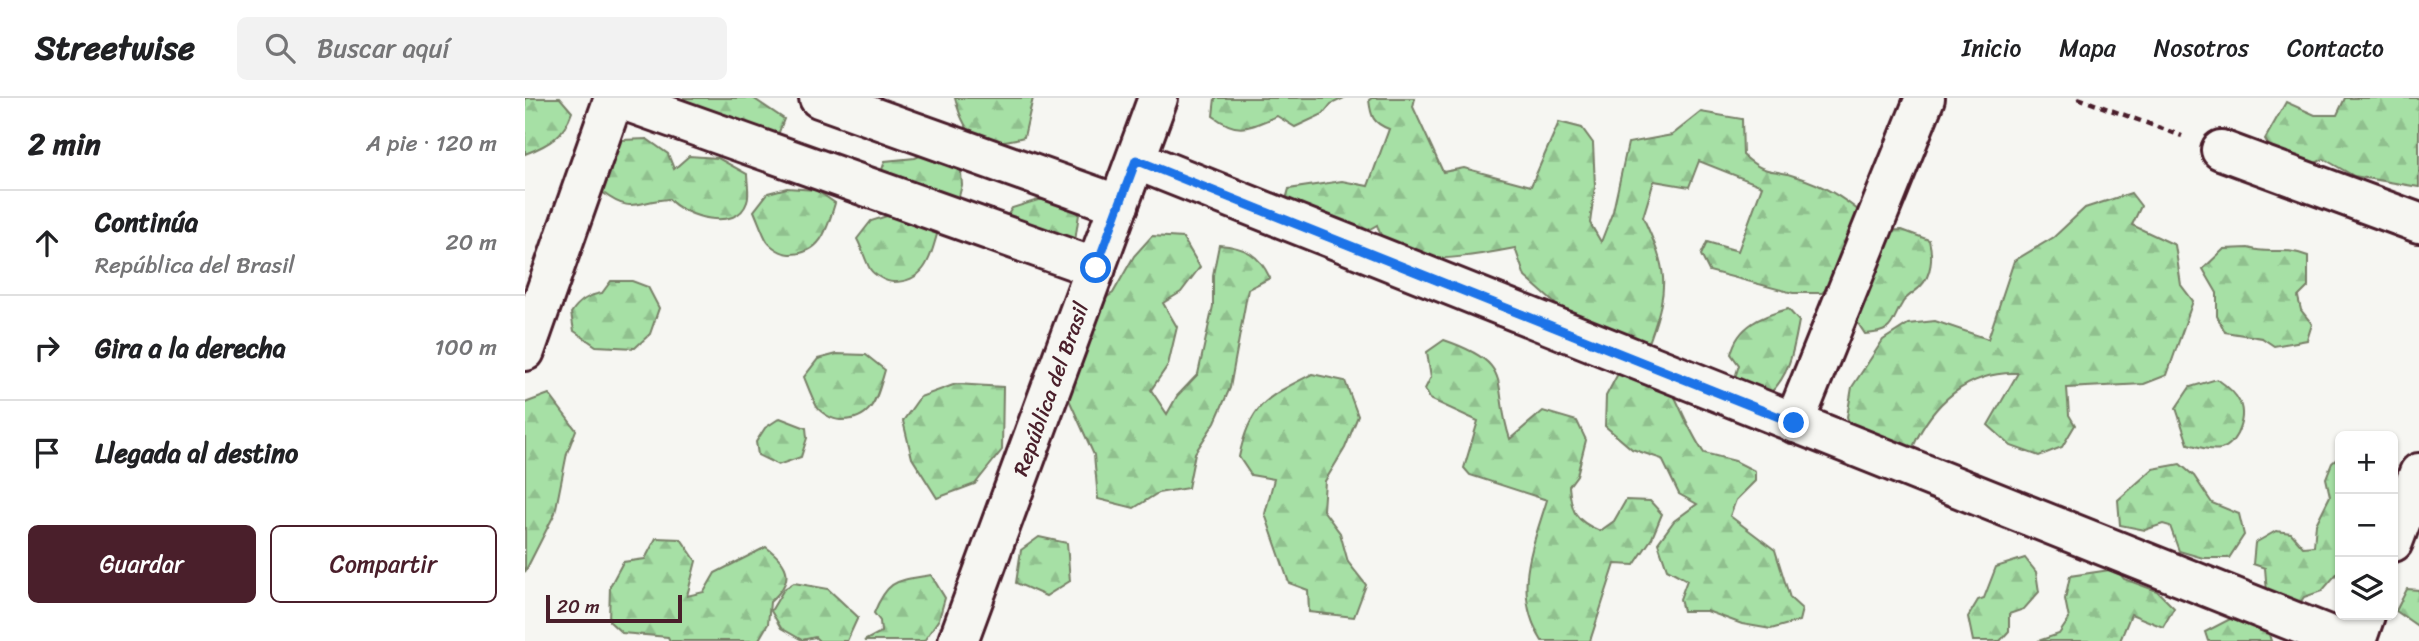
<!DOCTYPE html>
<html lang="es">
<head>
<meta charset="utf-8">
<style>
  :root { --surface:#fff; --page:#f2f2f2; --text:#202124; --muted:#757577; --line:#e0e0e0; --accent:#4a1f2b }
  body { margin:0; font-family:Sriracha,sans-serif; background:var(--page); color:var(--text) }
  .controls { position:absolute; right:21px; bottom:21px; display:grid; overflow:hidden; border-radius:10px; box-shadow:0 2px 5px #0004 }
  .controls button { width:63px; height:63px; display:grid; place-items:center; padding:0; border:0; border-bottom:2px solid var(--line); background:var(--surface); color:var(--text); font:35px sans-serif }
  .scale { position:absolute; left:21px; bottom:18px; width:136px; box-sizing:border-box; padding-left:7px; border:4px solid #4a1f2b; border-top:0; font-size:19px; line-height:24px; white-space:nowrap; color:#4a1f2b; -webkit-text-stroke:5px #f6f6f2; paint-order:stroke }
  .stop { position:absolute; width:21px; height:21px; margin:-16px; border:5px solid #1a73e8; border-radius:50%; background:#fff }
  .stop.end { background:#1a73e8; border-color:#fff; box-shadow:0 2px 7px #0008 }
  .list { margin:0; padding:0; list-style:none }
  h2 { display:flex; justify-content:space-between; align-items:center; height:91px; margin:0; padding:0 28px; font-size:30px }
  h2 small { font-size:23px; font-weight:400; color:var(--muted) }
  .list li { display:grid; grid-template-columns:46px 1fr auto; gap:21px; align-items:center; box-sizing:border-box; height:105px; padding:0 28px; border-top:2px solid var(--line) }
  .list b { display:block; font-size:26px; white-space:nowrap }
  .list p { margin:0; font-size:23px; white-space:nowrap; color:var(--muted) }
  .list em { font-size:23px; font-style:normal; color:var(--muted) }
  .actions { display:flex; gap:14px; padding:21px 28px }
  .actions a { flex:1; padding:16px 0; border:2px solid var(--accent); border-radius:10px; text-align:center; font-size:24px; color:var(--accent) }
  .actions .main { background:var(--accent); color:#fff }
  .icon { flex:none; width:38px; height:38px; fill:none; stroke:currentColor; stroke-width:2; stroke-linecap:round; stroke-linejoin:round }
  .map { position:relative; flex:none; width:1894px; height:543px; overflow:hidden }
  header { display:flex; align-items:center; gap:42px; box-sizing:border-box; height:98px; padding:0 35px; background:var(--surface); border-bottom:2px solid var(--line) }
  header strong { font-size:33px }
  nav { display:flex; gap:38px; margin-inline-start:auto; font-size:24px }
  .search { width:490px; height:63px; background:var(--page); display:flex; align-items:center; gap:18px; box-sizing:border-box; padding:0 24px; border-radius:10px; color:var(--muted); font-size:26px }
  main { display:flex }
  aside { flex:1; background:var(--surface) }
  .map>svg:first-child { display:block }
  .forest { fill:url(#forest-firs); stroke:#788068; stroke-width:2 }
  .lines { fill:none; stroke-linecap:round; stroke-linejoin:round }
  .minor-casing { stroke:#4a1f2b; stroke-width:44 }
  .path { stroke:#4a1f2b; stroke-width:4.5; stroke-dasharray:7 5; stroke-linecap:butt }
  .minor { stroke:#f6f6f2; stroke-width:38 }
  .route { stroke:#1a73e8; stroke-width:9 }
  .labels { text-anchor:middle; dominant-baseline:central; stroke-width:6; stroke-linejoin:round; paint-order:stroke }
  .street-label { font-size:21px; fill:#4a1f2b; stroke:#f6f6f2 }
</style>
</head>
<body>
<header>
<strong>Streetwise</strong>
<div class="search"><svg class="icon" aria-label="search" viewBox="0 0 24 24"><circle cx="10" cy="10" r="6"/><path d="M15 15l6 6"/></svg>Buscar aquí</div>
<nav><a>Inicio</a><a>Mapa</a><a>Nosotros</a><a>Contacto</a></nav>
</header>
<main>
<aside>
<h2>2 min<small>A pie · 120 m</small></h2>
<ul class="list">
<li><svg class="icon" aria-label="ahead" viewBox="0 0 24 24"><path d="M12 20V5M6 11l6-6 6 6"/></svg><div><b>Continúa</b><p>República del Brasil</p></div><em>20 m</em></li>
<li><svg class="icon" aria-label="right" viewBox="0 0 24 24"><path d="M7 20v-9h11M14 6l5 5-5 5"/></svg><div><b>Gira a la derecha</b></div><em>100 m</em></li>
<li><svg class="icon" aria-label="arrive" viewBox="0 0 24 24"><path d="M6 21V4h12l-3 4 3 4H6"/></svg><div><b>Llegada al destino</b></div></li>
</ul>
<div class="actions"><a class="main">Guardar</a><a>Compartir</a></div>
</aside>
<div class="map">
<svg width="1894" height="543" viewBox="0 0 1894 543">
  <defs>
    <pattern id="forest-firs" width="22" height="20" patternUnits="userSpaceOnUse" patternTransform="scale(1.75)"><rect width="22" height="20" fill="#a6e0a5"/><path d="M5 1l3.5 6h-7zM16 11l3.5 6h-7z" fill="#90c08e"/></pattern>
  </defs>
  <rect width="100%" height="100%" fill="#f6f6f2"/>
  <filter id="ink" filterUnits="userSpaceOnUse"><feTurbulence type="fractalNoise" baseFrequency=".0143" numOctaves="2"/><feDisplacementMap in="SourceGraphic" scale="14" xChannelSelector="R" yChannelSelector="G"/><feConvolveMatrix kernelMatrix="1 2 1 2 8 2 1 2 1" color-interpolation-filters="sRGB"/></filter>
  <g filter="url(#ink)">
    <!-- forest -->
    <g class="forest">
      <path d="M0,0H35L47,14C39,38 24,47 0,56Z"/>
      <path d="M159,0H228L259,21L251,42L158,23Z"/>
      <path d="M430,0H508L499,39C457,50 441,44 430,0Z"/>
      <path d="M690,0H819L806,6L798,16L770,29L752,18C724,29 715,38 688,18Z"/>
      <path d="M847,0H890L888,9L918,74L939,70L1006,88L1034,24L1057,30L1068,45L1070,88L1065,125L1076,144L1088,113L1103,45L1147,37L1176,14L1217,21L1218,57C1243,79 1245,69 1272,79C1298,87 1317,99 1338,116L1314,180L1297,195H1268L1184,173L1176,157L1182,144L1213,153L1237,88L1174,63L1164,89L1129,83L1118,119C1142,172 1145,186 1125,242L1109,251L1036,211L1000,179L990,150C959,156 910,165 880,158C865,155 856,140 852,127L831,139L758,112L764,91L817,83L843,88L864,31C848,25 846,19 844,2Z"/>
      <path d="M1820,0H1894V89L1829,78L1799,61L1788,66L1748,55L1740,41L1761,4L1790,17H1812Z"/>
      <path d="M122,41L143,56L149,71L164,58L193,60L222,76C222,84 225,97 222,104C212,135 158,118 144,101C111,103 107,117 77,94L74,75L96,42Z"/>
      <path d="M411,51L435,62L437,87L431,110L352,86L360,63L390,60Z"/>
      <path d="M262,90L291,92L310,105C302,132 296,156 265,156C257,156 246,149 242,143C237,134 233,122 229,113L243,95Z"/>
      <path d="M1606,95L1616,108L1607,127L1650,147L1656,187L1668,203L1642,277L1619,286L1542,290L1544,317L1550,327L1537,349L1514,358L1486,348L1463,327L1493,275C1442,273 1407,306 1388,349L1376,354L1330,339L1322,319L1327,289L1358,242L1383,226L1410,223L1463,241L1489,163L1529,139L1560,110Z"/>
      <path d="M535,101L554,116L550,143L479,123L487,110L513,102Z"/>
      <path d="M365,117L394,119L413,133C405,161 400,184 368,184C361,184 349,177 345,171C340,162 337,150 332,141L346,123Z"/>
      <path d="M1377,132L1404,142C1408,158 1407,177 1395,189C1390,194 1382,198 1378,204C1364,226 1371,234 1340,236L1329,219L1358,133Z"/>
      <path d="M627,138L658,140L675,169L656,194L638,205L652,229L643,267L626,292L642,316L652,298L673,276L688,208V177L694,147C720,149 734,156 745,180L723,191L705,290L690,324L670,355L663,390L633,395L609,410L573,401L569,357L532,275L551,220L588,195L609,158Z"/>
      <path d="M1723,150C1746,157 1757,148 1783,158V189L1773,199L1776,212L1787,226L1782,242L1749,248L1737,240L1700,234L1692,218V195L1678,171L1699,151Z"/>
      <path d="M86,183H107L123,189L134,210L125,236L110,250L71,248L49,233L46,215C54,203 63,197 77,195Z"/>
      <path d="M1263,211L1274,223C1269,249 1265,278 1244,296L1208,286L1214,267L1206,256C1213,227 1237,218 1263,211Z"/>
      <path d="M919,242C992,267 966,284 985,341L1018,313L1052,323L1061,342L1052,377L1044,388C1046,413 1050,423 1075,433L1089,423L1101,402L1125,403L1137,416L1127,440L1109,467L1090,466L1065,543H1017C987,495 1007,451 1022,402L945,377L939,370L953,323L905,301L900,291L906,279L902,254Z"/>
      <path d="M312,256L341,257L360,272C352,299 348,323 315,322C308,322 296,315 292,309C287,300 283,289 279,279L293,261Z"/>
      <path d="M1096,270L1144,287C1156,310 1164,333 1179,355L1210,363L1230,373V383L1211,402L1205,418L1250,452L1265,500L1277,511L1274,523L1246,531L1217,526L1182,513H1158L1155,501L1162,482L1142,471L1133,445L1149,423L1172,406L1154,396L1137,361L1107,351L1080,328L1081,298Z"/>
      <path d="M787,276L820,283L833,318L820,350L800,383L798,412L815,435L823,464L841,487L829,519L784,514L783,492L764,485L740,416L749,381L726,377L714,359C725,306 742,299 787,276Z"/>
      <path d="M1692,281C1714,296 1724,310 1712,336C1708,343 1704,349 1696,351C1685,353 1674,349 1663,346L1651,310L1665,289Z"/>
      <path d="M431,286L478,289L477,352L450,386L412,400L387,360L378,323L395,299Z"/>
      <path d="M24,296L51,332L42,355L30,415L0,474V305Z"/>
      <path d="M255,320L281,330L282,340L276,359L253,367L233,357L231,344L240,330Z"/>
      <path d="M1815,358V472L1797,493L1779,499L1773,508L1742,494L1740,470L1728,466L1730,445L1751,433L1766,435L1778,449L1789,448L1791,426L1805,398L1801,380L1807,365Z"/>
      <path d="M1655,366L1669,378L1687,405L1714,416L1719,437L1704,460H1678L1654,453L1645,428L1638,426L1620,432L1595,427L1593,402L1628,371Z"/>
      <path d="M514,439L542,445L545,483L521,498L491,485L496,452Z"/>
      <path d="M131,440L156,441L171,463L162,498L179,494L190,475L241,449C265,467 270,482 245,504L243,526L233,543H145L143,539L97,535L84,523L85,488L98,464L120,461Z"/>
      <path d="M1500,460L1511,474L1514,494L1499,511L1484,516V533L1475,543H1448L1443,519L1453,502L1459,500L1471,469Z"/>
      <path d="M1591,471L1599,481L1632,493L1649,510L1638,529L1606,516L1595,543H1513L1534,536L1544,521L1540,501L1545,478Z"/>
      <path d="M406,477L420,500L414,521L399,543H339L356,534L355,523L349,515C363,481 371,483 406,477Z"/>
      <path d="M269,485L303,491L333,519L322,543H294L290,539L277,542L256,530L246,513L259,491Z"/>
      <path d="M1882,491L1894,492V529L1871,513Z"/>
      <path d="M1705,521L1742,530L1746,543H1683L1680,534Z"/>
    </g>
    <g class="lines">
      <!-- minor casing -->
      <g class="minor-casing">
        <g id="minor">
          <path d="M92,0L571,170"/>
          <path d="M294,0L594,107"/>
          <path d="M1696,52L1894,125"/>
          <path d="M611,62L1818,543"/>
          <path d="M0,253L89,0"/>
          <path d="M1269,325L1400,0"/>
          <path d="M1868,444L1894,375"/>
          <path d="M433,543L633,0"/>
          <path d="M1831,543L1840,517"/>
        </g>
      </g>
      <!-- path -->
      <path class="path" d="M1553,0L1657,38"/>
      <!-- minor -->
      <use href="#minor" class="minor"/>
    </g>
  </g>
  <g class="lines" filter="url(#ink)">
    <!-- route -->
    <path class="route" d="M571,170L611,62L1269,325"/>
  </g>
  <g class="labels">
    <!-- street labels -->
    <g class="street-label">
      <text transform="translate(526 291) rotate(-70)">República del Brasil</text>
    </g>
  </g>
</svg>
<div class="controls">
<button>+</button>
<button>−</button>
<button><svg class="icon" aria-label="layers" viewBox="0 0 24 24"><path d="M12 4l9 5-9 5-9-5zM3 14l9 5 9-5"/></svg></button>
</div>
<div class="scale">20 m</div>
<div class="stop" style="left:571px;top:170px"></div>
<div class="stop end" style="left:1269px;top:325px"></div>
</div>
</main>
</body>
</html>
